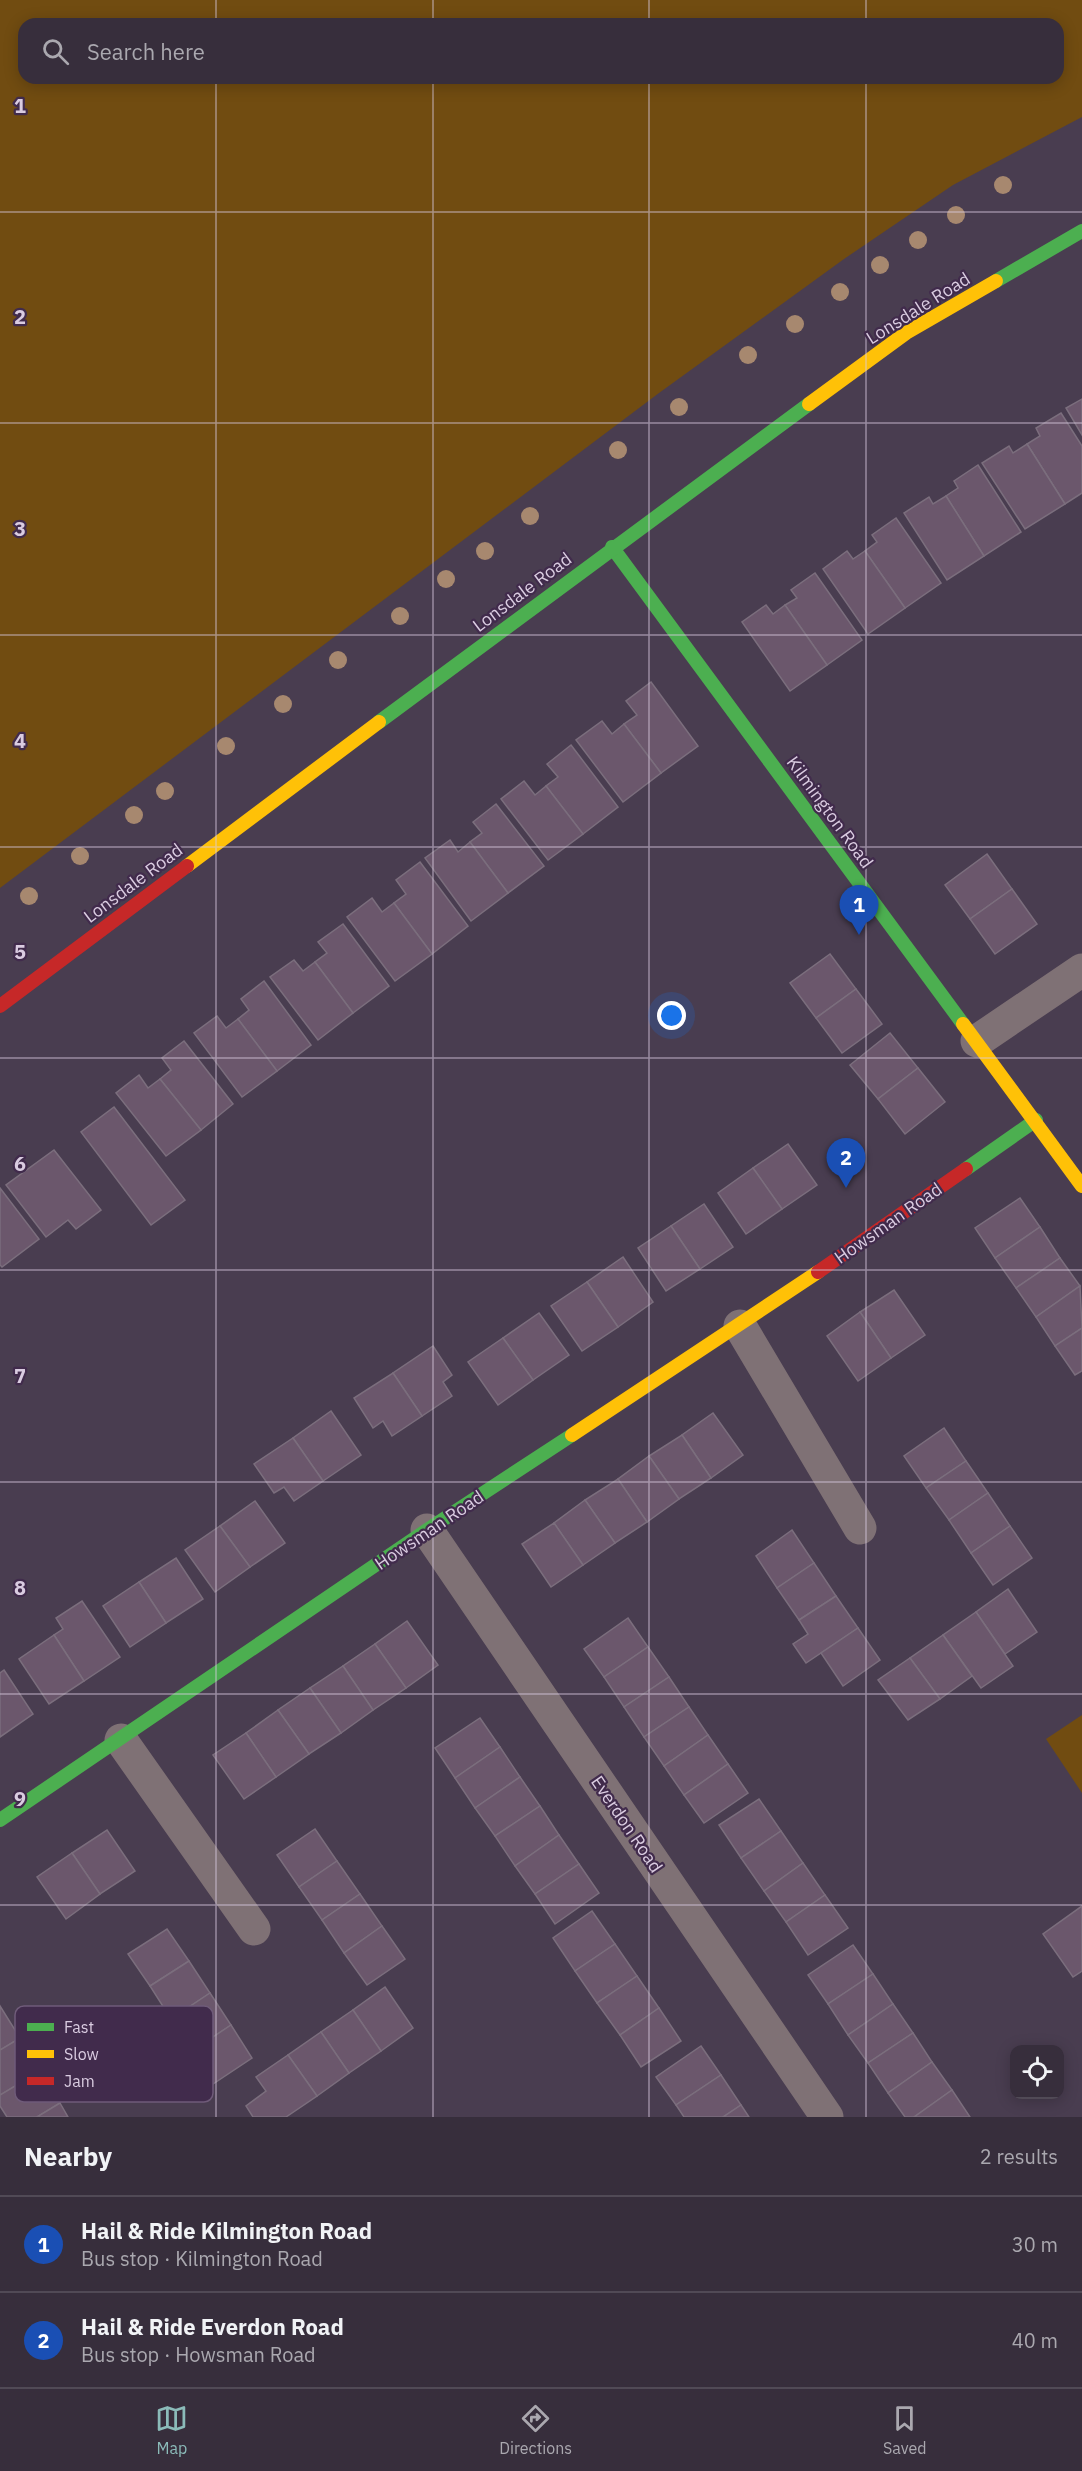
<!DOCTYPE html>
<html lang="en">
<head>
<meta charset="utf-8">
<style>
  :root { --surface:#372e3c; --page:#3e3643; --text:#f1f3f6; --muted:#aaa8af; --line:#514a56; --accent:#8bbbb9 }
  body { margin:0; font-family:"IBM Plex Sans",sans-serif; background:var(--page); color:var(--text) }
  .controls { position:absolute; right:18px; bottom:18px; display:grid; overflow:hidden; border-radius:12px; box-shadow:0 3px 15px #0003 }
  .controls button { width:54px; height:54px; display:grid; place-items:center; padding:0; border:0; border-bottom:2px solid var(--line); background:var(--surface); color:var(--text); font:30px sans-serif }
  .you { position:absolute; left:672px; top:1016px; width:21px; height:21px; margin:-15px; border:4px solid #fff; border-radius:50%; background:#1a73e8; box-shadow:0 0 0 9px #1a73e833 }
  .badge { display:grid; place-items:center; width:39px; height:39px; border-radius:50%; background:var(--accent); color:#fff; font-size:20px; font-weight:700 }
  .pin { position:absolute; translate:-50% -50px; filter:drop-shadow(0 2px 3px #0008) }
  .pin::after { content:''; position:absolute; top:32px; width:21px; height:18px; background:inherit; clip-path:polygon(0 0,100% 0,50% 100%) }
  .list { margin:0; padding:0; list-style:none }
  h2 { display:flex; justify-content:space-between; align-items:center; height:78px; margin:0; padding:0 24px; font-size:26px }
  h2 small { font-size:20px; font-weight:400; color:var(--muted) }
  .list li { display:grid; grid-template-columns:39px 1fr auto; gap:18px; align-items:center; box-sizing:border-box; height:96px; padding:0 24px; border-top:2px solid var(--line) }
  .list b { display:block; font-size:22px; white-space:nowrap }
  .list p { margin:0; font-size:20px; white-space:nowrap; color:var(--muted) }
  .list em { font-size:20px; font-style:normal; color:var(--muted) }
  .icon { flex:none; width:33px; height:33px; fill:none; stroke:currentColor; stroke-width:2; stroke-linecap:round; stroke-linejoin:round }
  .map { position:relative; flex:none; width:1082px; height:2117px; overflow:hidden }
  .search { position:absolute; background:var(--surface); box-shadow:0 3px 15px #0003; left:18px; right:18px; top:18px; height:66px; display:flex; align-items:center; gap:15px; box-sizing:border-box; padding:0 21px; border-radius:18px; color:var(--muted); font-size:22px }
  .sheet { height:270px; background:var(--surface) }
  nav { display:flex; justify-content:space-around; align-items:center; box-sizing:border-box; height:84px; border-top:2px solid var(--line); background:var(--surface); font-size:16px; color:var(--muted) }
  nav a { display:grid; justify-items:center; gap:3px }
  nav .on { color:var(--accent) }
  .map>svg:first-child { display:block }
  .green { fill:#714c11; fill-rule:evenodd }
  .building { fill:#6b576c; stroke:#7b6e7d; stroke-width:1.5 }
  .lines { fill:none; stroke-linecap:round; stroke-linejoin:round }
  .street { stroke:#7f7175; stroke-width:33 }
  .fast { stroke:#4caf50; stroke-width:14 }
  .slow { stroke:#ffc107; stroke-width:14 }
  .jam { stroke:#c62828; stroke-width:14 }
  .tree { fill:#a7886f }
  .grid { fill:none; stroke:#dacce1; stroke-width:1.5; stroke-opacity:0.55 }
  .labels { text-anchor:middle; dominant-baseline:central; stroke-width:4.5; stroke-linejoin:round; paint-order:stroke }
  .street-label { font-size:18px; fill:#dacce1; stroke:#412b4c }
  .key { fill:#412b4c; stroke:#6f5b79; stroke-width:1.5 }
  .key-label { font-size:16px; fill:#dacce1 }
  .grid-label { font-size:20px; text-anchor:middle; font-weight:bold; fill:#dacce1; stroke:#412b4c; stroke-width:4.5; stroke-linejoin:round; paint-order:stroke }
</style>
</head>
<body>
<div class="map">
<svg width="1082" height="2117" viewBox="0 0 1082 2117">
  <rect width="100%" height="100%" fill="#493d50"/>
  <!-- green -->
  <g class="green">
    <path d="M0,0H1082V117L953,185L844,259L659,393L0,888ZM24,24H1058V78H24Z"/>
    <path d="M1082,1715V1793L1046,1739Z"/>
  </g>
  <!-- building -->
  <g class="building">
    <path d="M1082,399V435L1066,408Z"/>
    <path d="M1061,413L1082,446V493L1065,504L1027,444L1040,436L1036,428Z"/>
    <path d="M1027,444L1065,504L1025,529L982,463L1009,446L1013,453Z"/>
    <path d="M978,465L1021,532L984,556L946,496L958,488L954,481Z"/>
    <path d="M946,496L984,556L947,580L904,513L929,497L933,504Z"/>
    <path d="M896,518L941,583L905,608L865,551L877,542L872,535Z"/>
    <path d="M847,551L853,559L865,551L905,608L868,634L823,569Z"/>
    <path d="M815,573L862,640L827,665L785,605L797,598L791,590Z"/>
    <path d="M766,605L773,614L785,605L827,665L790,691L742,622Z"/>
    <path d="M651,682L698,746L661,773L624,724L637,715L626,701Z"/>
    <path d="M602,721L612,734L624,724L661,773L623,802L576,740Z"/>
    <path d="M571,745L618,807L583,834L546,786L558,777L547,764Z"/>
    <path d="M524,781L535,795L546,786L583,834L548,860L501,799Z"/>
    <path d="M496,804L544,866L508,893L470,842L482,833L473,822Z"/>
    <path d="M450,840L458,852L470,842L508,893L471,921L425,858Z"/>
    <path d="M987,854L1012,889L970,919L945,885Z"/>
    <path d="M420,862L468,926L432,954L394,903L406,894L396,880Z"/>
    <path d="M1012,889L1037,924L995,954L970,919Z"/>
    <path d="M372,898L382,912L394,903L432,954L395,981L347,917Z"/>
    <path d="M343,924L389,986L353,1013L315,962L327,953L318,942Z"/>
    <path d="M830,954L856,989L816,1018L790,983Z"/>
    <path d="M294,960L303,971L315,962L353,1013L318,1040L270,977Z"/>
    <path d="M264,981L311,1045L277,1071L238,1019L249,1010L241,999Z"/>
    <path d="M856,989L882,1024L842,1053L816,1018Z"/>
    <path d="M217,1016L226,1028L238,1019L277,1071L242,1097L194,1033Z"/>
    <path d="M890,1033L918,1068L878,1099L850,1065Z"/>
    <path d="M184,1041L233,1104L201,1130L160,1079L171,1070L162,1058Z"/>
    <path d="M918,1068L945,1102L905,1134L878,1099Z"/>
    <path d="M139,1075L148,1088L160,1079L201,1130L166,1156L116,1093Z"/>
    <path d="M114,1107L185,1200L151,1225L81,1132Z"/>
    <path d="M788,1144L817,1185L782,1209L753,1168Z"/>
    <path d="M54,1150L101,1210L76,1229L68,1220L46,1237L6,1185Z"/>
    <path d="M753,1168L782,1209L746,1234L718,1193Z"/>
    <path d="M0,1188L39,1239L2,1267L0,1265Z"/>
    <path d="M1020,1198L1040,1227L995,1258L975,1228Z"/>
    <path d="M704,1204L733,1247L700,1269L671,1226Z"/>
    <path d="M671,1226L700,1269L666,1291L638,1248Z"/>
    <path d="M1040,1227L1060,1258L1016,1288L995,1258Z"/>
    <path d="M623,1257L653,1302L618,1327L587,1282Z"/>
    <path d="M1060,1258L1080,1286L1036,1317L1016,1288Z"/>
    <path d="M587,1282L618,1327L582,1351L551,1306Z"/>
    <path d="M1080,1286L1082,1328L1055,1346L1036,1317Z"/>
    <path d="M894,1290L925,1335L891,1358L860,1312Z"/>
    <path d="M860,1312L891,1358L858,1381L827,1336Z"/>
    <path d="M539,1313L569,1355L533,1380L503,1338Z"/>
    <path d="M1082,1328V1371L1075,1375L1055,1346Z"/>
    <path d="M503,1338L533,1380L498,1405L468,1362Z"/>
    <path d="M433,1346L452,1375L443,1382L452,1396L422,1416L393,1373Z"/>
    <path d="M393,1373L422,1416L392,1436L383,1421L373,1428L354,1398Z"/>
    <path d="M331,1411L361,1455L323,1481L293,1438Z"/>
    <path d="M713,1413L743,1455L711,1478L682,1435Z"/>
    <path d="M944,1428L966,1461L926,1488L904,1456Z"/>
    <path d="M682,1435L711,1478L679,1499L649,1456Z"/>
    <path d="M293,1438L323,1481L294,1501L284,1487L274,1493L254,1464Z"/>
    <path d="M649,1456L679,1499L647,1522L618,1479Z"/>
    <path d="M966,1461L988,1493L949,1520L926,1488Z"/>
    <path d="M618,1479L647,1522L615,1543L585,1500Z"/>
    <path d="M988,1493L1010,1526L971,1553L949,1520Z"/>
    <path d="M585,1500L615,1543L583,1565L554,1523Z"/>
    <path d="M255,1501L285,1543L250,1567L220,1526Z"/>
    <path d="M554,1523L583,1565L551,1587L522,1544Z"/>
    <path d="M220,1526L250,1567L215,1592L185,1550Z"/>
    <path d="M1010,1526L1032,1558L993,1585L971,1553Z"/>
    <path d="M792,1530L814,1563L777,1588L756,1556Z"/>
    <path d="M176,1558L203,1599L166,1623L139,1582Z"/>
    <path d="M814,1563L836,1596L799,1620L777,1588Z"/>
    <path d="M139,1582L166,1623L130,1647L103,1606Z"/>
    <path d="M1008,1589L1037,1632L1005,1654L976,1612Z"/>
    <path d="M836,1596L858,1628L806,1663L793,1644L808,1634L799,1620Z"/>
    <path d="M82,1601L120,1657L84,1681L54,1635L63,1629L56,1618Z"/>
    <path d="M976,1612L1013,1666L981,1688L943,1635Z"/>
    <path d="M628,1618L648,1647L604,1677L584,1649Z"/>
    <path d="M407,1621L438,1665L406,1688L375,1644Z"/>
    <path d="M858,1628L880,1660L843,1686L821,1653Z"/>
    <path d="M54,1635L84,1681L49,1704L19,1659Z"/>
    <path d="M943,1635L972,1676L940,1699L910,1658Z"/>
    <path d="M375,1644L406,1688L373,1710L343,1666Z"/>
    <path d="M648,1647L669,1677L624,1707L604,1677Z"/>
    <path d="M910,1658L940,1699L908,1720L878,1680Z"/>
    <path d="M343,1666L373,1710L341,1733L310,1688Z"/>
    <path d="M4,1670L33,1714L0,1737V1673Z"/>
    <path d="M669,1677L689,1707L644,1737L624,1707Z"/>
    <path d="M310,1688L341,1733L309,1754L278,1710Z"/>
    <path d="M689,1707L708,1735L664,1766L644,1737Z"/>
    <path d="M278,1710L309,1754L276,1777L246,1733Z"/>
    <path d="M480,1718L500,1747L455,1778L435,1748Z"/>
    <path d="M246,1733L276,1777L244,1799L213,1755Z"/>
    <path d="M708,1735L728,1764L684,1795L664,1766Z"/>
    <path d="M500,1747L520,1777L475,1808L455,1778Z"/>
    <path d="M728,1764L748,1793L704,1823L684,1795Z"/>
    <path d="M520,1777L540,1806L495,1836L475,1808Z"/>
    <path d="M759,1799L781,1831L741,1858L719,1825Z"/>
    <path d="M540,1806L559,1835L515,1866L495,1836Z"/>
    <path d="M315,1829L337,1861L299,1887L277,1855Z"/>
    <path d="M107,1830L135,1871L100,1894L72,1853Z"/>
    <path d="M781,1831L803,1863L764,1891L741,1858Z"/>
    <path d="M559,1835L579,1864L535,1894L515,1866Z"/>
    <path d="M72,1853L100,1894L66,1919L37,1877Z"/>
    <path d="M337,1861L360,1894L322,1920L299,1887Z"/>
    <path d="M803,1863L825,1895L786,1922L764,1891Z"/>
    <path d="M579,1864L599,1893L555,1924L535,1894Z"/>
    <path d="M360,1894L382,1926L344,1953L322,1920Z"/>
    <path d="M825,1895L848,1928L808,1955L786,1922Z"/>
    <path d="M1082,1906V1971L1073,1977L1043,1934Z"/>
    <path d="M592,1911L615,1944L575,1971L553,1938Z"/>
    <path d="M382,1926L405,1959L367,1985L344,1953Z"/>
    <path d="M167,1929L189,1961L150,1986L128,1954Z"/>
    <path d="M615,1944L637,1976L597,2003L575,1971Z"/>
    <path d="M853,1945L873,1974L828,2004L808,1975Z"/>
    <path d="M189,1961L210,1993L171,2019L150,1986Z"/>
    <path d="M873,1974L893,2004L848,2035L828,2004Z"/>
    <path d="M637,1976L659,2008L620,2035L597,2003Z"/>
    <path d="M385,1987L413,2028L381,2051L353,2010Z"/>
    <path d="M210,1993L231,2025L192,2051L171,2019Z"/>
    <path d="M893,2004L913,2033L868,2063L848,2035Z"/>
    <path d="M0,2006L20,2038L0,2050Z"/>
    <path d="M659,2008L681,2041L641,2067L620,2035Z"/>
    <path d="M353,2010L381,2051L349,2073L321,2032Z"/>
    <path d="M231,2025L252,2058L213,2084L192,2051Z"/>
    <path d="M321,2032L349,2073L317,2096L288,2055Z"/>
    <path d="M913,2033L932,2062L888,2093L868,2063Z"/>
    <path d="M20,2038L40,2071L0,2095V2050Z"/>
    <path d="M701,2046L721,2075L676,2105L656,2077Z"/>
    <path d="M288,2055L317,2096L286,2117H253L246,2106L266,2091L256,2077Z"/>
    <path d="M932,2062L952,2090L914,2117H905L888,2093Z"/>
    <path d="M40,2071L60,2103L37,2117H7L0,2106V2095Z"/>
    <path d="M721,2075L741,2105L723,2117H684L676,2105Z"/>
    <path d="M952,2090L970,2117H914Z"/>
    <path d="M60,2103L68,2117H37Z"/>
    <path d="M741,2105L749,2117H723Z"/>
  </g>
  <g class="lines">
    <!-- street -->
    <g class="street">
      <path d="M977,1041L1082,970"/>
      <path d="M740,1326L860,1528"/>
      <path d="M427,1530L827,2117"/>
      <path d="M121,1740L254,1929"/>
    </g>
    <!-- fast -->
    <g class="fast">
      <path d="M996,281L1082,231"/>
      <path d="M612,547L963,1024"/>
      <path d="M379,722L809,404"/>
      <path d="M966,1169L1036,1120"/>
      <path d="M0,1820L427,1530L572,1435"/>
    </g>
    <!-- slow -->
    <g class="slow">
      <path d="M809,404L906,333L996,281"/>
      <path d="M187,866L379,722"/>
      <path d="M963,1024L1082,1186"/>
      <path d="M572,1435L818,1272"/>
    </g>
    <!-- jam -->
    <g class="jam">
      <path d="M0,1006L187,866"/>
      <path d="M818,1272L966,1169"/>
    </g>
  </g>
  <!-- trees -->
  <g class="tree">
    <circle cx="1003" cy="185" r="9"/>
    <circle cx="956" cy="215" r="9"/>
    <circle cx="918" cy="240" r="9"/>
    <circle cx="880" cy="265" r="9"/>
    <circle cx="840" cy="292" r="9"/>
    <circle cx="795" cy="324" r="9"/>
    <circle cx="748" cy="355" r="9"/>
    <circle cx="679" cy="407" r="9"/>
    <circle cx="618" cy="450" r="9"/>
    <circle cx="530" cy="516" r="9"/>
    <circle cx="485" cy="551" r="9"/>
    <circle cx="446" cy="579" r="9"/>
    <circle cx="400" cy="616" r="9"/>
    <circle cx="338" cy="660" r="9"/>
    <circle cx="283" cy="704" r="9"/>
    <circle cx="226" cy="746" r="9"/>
    <circle cx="165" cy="791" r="9"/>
    <circle cx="134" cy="815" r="9"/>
    <circle cx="80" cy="856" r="9"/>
    <circle cx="29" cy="896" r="9"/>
  </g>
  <!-- grid -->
  <path class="grid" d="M216,0V24M433,0V24M649,0V24M866,0V24M216,78V2117M433,78V2117M649,78V2117M866,78V2117M0,212H1082M0,423H1082M0,635H1082M0,847H1082M0,1058H1082M0,1270H1082M0,1482H1082M0,1694H1082M0,1905H1082"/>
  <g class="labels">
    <!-- street labels -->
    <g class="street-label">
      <text transform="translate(918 308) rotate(-32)">Lonsdale Road</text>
      <text transform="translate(522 592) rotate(-37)">Lonsdale Road</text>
      <text transform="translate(830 812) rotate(54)">Kilmington Road</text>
      <text transform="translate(133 883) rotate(-37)">Lonsdale Road</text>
      <text transform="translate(888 1223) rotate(-35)">Howsman Road</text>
      <text transform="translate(429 1530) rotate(-34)">Howsman Road</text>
      <text transform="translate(627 1824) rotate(56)">Everdon Road</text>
    </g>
  </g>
  <!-- legend -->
  <rect x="15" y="2006" width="198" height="96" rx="9" class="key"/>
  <rect x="27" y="2023" width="27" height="8" fill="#4caf50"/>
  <rect x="27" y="2050" width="27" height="8" fill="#ffc107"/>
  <rect x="27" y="2077" width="27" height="8" fill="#c62828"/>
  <g class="key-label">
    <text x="64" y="2033">Fast</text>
    <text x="64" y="2060">Slow</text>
    <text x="64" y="2087">Jam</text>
  </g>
  <g class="grid-label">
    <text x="20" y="113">1</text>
    <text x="20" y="324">2</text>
    <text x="20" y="536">3</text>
    <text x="20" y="748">4</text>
    <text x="20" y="959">5</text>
    <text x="20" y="1171">6</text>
    <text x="20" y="1383">7</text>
    <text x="20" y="1595">8</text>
    <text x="20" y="1806">9</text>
  </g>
</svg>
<div class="controls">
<button><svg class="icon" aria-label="locate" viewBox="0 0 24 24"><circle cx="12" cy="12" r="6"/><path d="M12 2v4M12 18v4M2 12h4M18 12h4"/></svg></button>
</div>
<div class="you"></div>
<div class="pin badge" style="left:859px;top:935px;background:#1a4fb4">1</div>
<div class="pin badge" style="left:846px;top:1188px;background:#1a4fb4">2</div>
<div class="search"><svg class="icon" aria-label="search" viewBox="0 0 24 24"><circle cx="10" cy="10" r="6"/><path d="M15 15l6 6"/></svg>Search here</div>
</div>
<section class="sheet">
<h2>Nearby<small>2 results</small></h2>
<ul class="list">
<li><span class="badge" style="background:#1a4fb4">1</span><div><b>Hail &amp; Ride Kilmington Road</b><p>Bus stop · Kilmington Road</p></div><em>30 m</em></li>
<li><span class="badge" style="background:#1a4fb4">2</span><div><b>Hail &amp; Ride Everdon Road</b><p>Bus stop · Howsman Road</p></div><em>40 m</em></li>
</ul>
</section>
<nav>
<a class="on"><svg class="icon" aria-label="map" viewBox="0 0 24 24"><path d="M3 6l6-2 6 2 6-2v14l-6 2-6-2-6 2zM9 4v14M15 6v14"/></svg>Map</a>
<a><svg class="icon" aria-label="directions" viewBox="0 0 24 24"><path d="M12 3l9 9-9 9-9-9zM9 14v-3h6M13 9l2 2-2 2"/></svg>Directions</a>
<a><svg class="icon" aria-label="saved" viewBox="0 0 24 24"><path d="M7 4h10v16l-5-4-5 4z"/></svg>Saved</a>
</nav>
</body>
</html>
